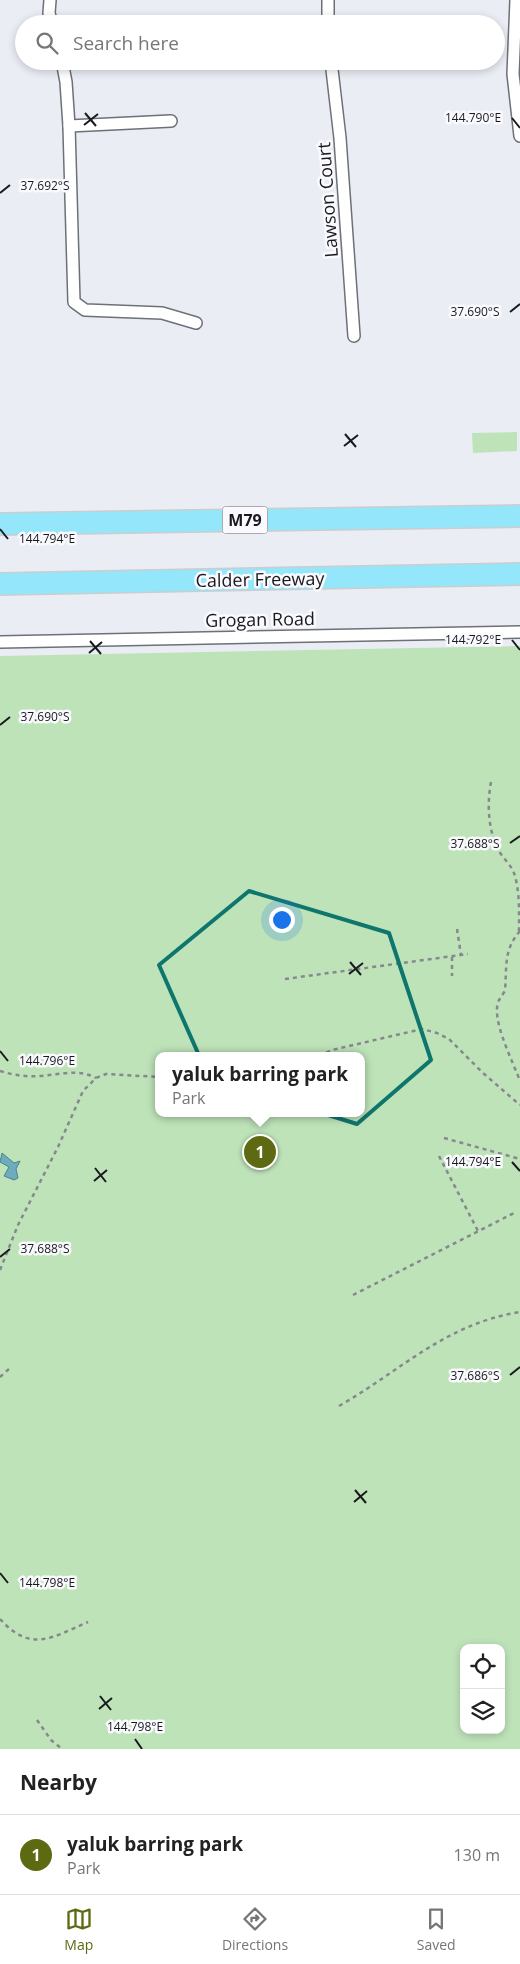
<!DOCTYPE html>
<html lang="en">
<head>
<meta charset="utf-8">
<style>
  :root { --surface:#fff; --page:#f6f6f6; --text:#222; --muted:#767676; --line:#e0e0e0; --accent:#5d6a12 }
  body { margin:0; font-family:"Open Sans",sans-serif; background:var(--page); color:var(--text) }
  .controls { position:absolute; right:15px; bottom:15px; display:grid; overflow:hidden; border-radius:10px; box-shadow:0 2px 8px #0003 }
  .controls button { width:45px; height:45px; display:grid; place-items:center; padding:0; border:0; border-bottom:1px solid var(--line); background:var(--surface); color:var(--text); font:25px sans-serif }
  .you { position:absolute; left:281px; top:919px; width:18px; height:18px; margin:-12px; border:4px solid #fff; border-radius:50%; background:#1a73e8; box-shadow:0 0 0 8px #1a73e833 }
  .badge { display:grid; place-items:center; width:32px; height:32px; border-radius:50%; background:var(--accent); color:#fff; font-size:16px; font-weight:700 }
  .pin { position:absolute; translate:-50% -50%; border:2px solid #fff; box-shadow:0 1px 5px #0006 }
  .popup { position:absolute; left:155px; top:1052px; width:210px; height:65px; box-sizing:border-box; display:grid; place-content:center; border-radius:10px; background:var(--surface); filter:drop-shadow(0 1px 4px #0005); font-size:16px; white-space:nowrap; color:var(--muted) }
  .popup b { font-size:19px; color:var(--text) }
  .popup::after { content:''; position:absolute; left:50%; top:100%; margin-left:-10px; border:10px solid transparent; border-top-color:var(--surface) }
  .list { margin:0; padding:0; list-style:none }
  h2 { display:flex; justify-content:space-between; align-items:center; height:65px; margin:0; padding:0 20px; font-size:21px }
  h2 small { font-size:16px; font-weight:400; color:var(--muted) }
  .list li { display:grid; grid-template-columns:32px 1fr auto; gap:15px; align-items:center; box-sizing:border-box; height:80px; padding:0 20px; border-top:1px solid var(--line) }
  .list b { display:block; font-size:19px; white-space:nowrap }
  .list p { margin:0; font-size:16px; white-space:nowrap; color:var(--muted) }
  .list em { font-size:16px; font-style:normal; color:var(--muted) }
  .icon { flex:none; width:28px; height:28px; fill:none; stroke:currentColor; stroke-width:2; stroke-linecap:round; stroke-linejoin:round }
  .map { position:relative; flex:none; width:520px; height:1749px; overflow:hidden }
  .search { position:absolute; background:var(--surface); box-shadow:0 2px 8px #0003; left:15px; right:15px; top:15px; height:55px; display:flex; align-items:center; gap:12px; box-sizing:border-box; padding:0 18px; border-radius:28px; color:var(--muted); font-size:19px }
  .sheet { height:145px; background:var(--surface) }
  nav { display:flex; justify-content:space-around; align-items:center; box-sizing:border-box; height:70px; border-top:1px solid var(--line); background:var(--surface); font-size:14px; color:var(--muted) }
  nav a { display:grid; justify-items:center; gap:2px }
  nav .on { color:var(--accent) }
  .map>svg:first-child { display:block }
  .green { fill:#bee3b9; fill-rule:evenodd }
  .water { fill:#6cacbd; stroke:#53808d }
  .lines { fill:none; stroke-linecap:round; stroke-linejoin:round }
  .minor-casing { stroke:#6e7077; stroke-width:14 }
  .motorway-casing { stroke:#cccdcd; stroke-width:24 }
  .path { stroke:#87888e; stroke-width:2.5; stroke-dasharray:4 4; stroke-linecap:butt }
  .minor { stroke:#fff; stroke-width:11 }
  .motorway { stroke:#94e6fb; stroke-width:21 }
  .marked { fill:none; stroke:#0f766e; stroke-width:4; stroke-linejoin:round }
  .ticks { fill:none; stroke:#191a1d; stroke-width:2 }
  .labels { text-anchor:middle; dominant-baseline:central; stroke-width:5; stroke-linejoin:round; paint-order:stroke }
  .shield { fill:#fafafe; stroke:#5c5d60; stroke-width:1 }
  .shield-label { font-size:16px; font-weight:bold; fill:#191a1d }
  .street-label { font-size:18px; fill:#191a1d; stroke:#fafafe }
  .ticks-label { font-size:12px; text-anchor:middle; fill:#191a1d; stroke:#fafafe; stroke-width:5; stroke-linejoin:round; paint-order:stroke }
</style>
</head>
<body>
<div class="map">
<svg width="520" height="1749" viewBox="0 0 520 1749">
  <rect width="100%" height="100%" fill="#ebedf5"/>
  <!-- green -->
  <g class="green">
    <path d="M517,432V451L473,453L472,433Z"/>
    <path d="M520,646V1749H0V656ZM159,1056H361V1113H159ZM464,1648H501V1730H464Z"/>
  </g>
  <!-- water -->
  <path class="water" d="M2,1153L14,1163L20,1161L16,1169L18,1178L14,1180L4,1176L9,1167L0,1162Z"/>
  <g class="lines">
    <!-- minor casing -->
    <g class="minor-casing">
      <g id="minor">
        <path d="M50,0L49,13L52,24"/>
        <path d="M516,0L513,74L520,136"/>
        <path d="M328,24V0"/>
        <path d="M62,61L66,82L69,126L74,302L85,310L162,313L196,323"/>
        <path d="M331,61L340,138L354,336"/>
        <path d="M69,126L171,121"/>
        <path d="M0,642L520,632"/>
      </g>
    </g>
    <!-- motorway casing -->
    <g class="motorway-casing">
      <g id="motorway">
        <path d="M0,524L520,516"/>
        <path d="M0,584L520,574"/>
      </g>
    </g>
    <!-- path -->
    <g class="path">
      <path d="M491,782C487,803 488,828 497,847C501,857 510,863 514,873C520,891 519,913 519,931"/>
      <path d="M457,929L461,955"/>
      <path d="M520,931C503,950 507,968 505,991C501,997 497,1001 497,1009C496,1029 513,1062 520,1081"/>
      <path d="M452,957V976"/>
      <path d="M285,979L468,954"/>
      <path d="M319,1056L332,1050L422,1029L437,1033L449,1039L483,1073L520,1105"/>
      <path d="M0,1071C13,1075 25,1077 39,1076C59,1075 77,1068 96,1078"/>
      <path d="M444,1138L520,1159"/>
      <path d="M439,1156L478,1231"/>
      <path d="M0,1270L18,1225L58,1147L83,1091L96,1078L106,1074L159,1077"/>
      <path d="M353,1295L514,1213"/>
      <path d="M0,1377L10,1368"/>
      <path d="M339,1406C402,1370 445,1324 520,1312"/>
      <path d="M0,1619C31,1653 51,1638 88,1622"/>
      <path d="M37,1720L51,1740L62,1749"/>
    </g>
    <!-- minor -->
    <use href="#minor" class="minor"/>
    <!-- motorway -->
    <use href="#motorway" class="motorway"/>
  </g>
  <!-- marked area -->
  <path class="marked" d="M249,891L389,933L431,1060L357,1124L209,1078L159,965Z"/>
  <!-- ticks -->
  <path class="ticks" d="M85,113L96,126M512,118L520,128M84,125L98,114M0,193L10,185M510,312L520,304M345,434L356,447M344,446L358,435M0,529L8,539M512,640L520,650M90,641L101,654M89,653L102,642M0,725L10,717M510,843L520,836M350,962L361,975M349,974L363,963M0,1051L8,1061M512,1162L520,1171M95,1168L106,1182M94,1181L107,1170M0,1257L10,1249M510,1375L520,1367M355,1490L366,1503M354,1502L367,1491M0,1573L8,1583M100,1696L111,1710M99,1709L112,1698M135,1739L142,1749"/>
  <g class="labels">
    <!-- shield labels -->
    <rect class="shield" x="222.5" y="506.5" width="45" height="27" rx="4"/>
    <g class="shield-label">
      <text x="245" y="520">M79</text>
    </g>
    <!-- street labels -->
    <g class="street-label">
      <text transform="translate(327 200) rotate(-94)">Lawson Court</text>
      <text transform="translate(260 579) rotate(-1)">Calder Freeway</text>
      <text transform="translate(260 619) rotate(-1)">Grogan Road</text>
    </g>
  </g>
  <g class="ticks-label">
    <text x="473" y="122">144.790°E</text>
    <text x="45" y="190">37.692°S</text>
    <text x="475" y="316">37.690°S</text>
    <text x="47" y="543">144.794°E</text>
    <text x="473" y="644">144.792°E</text>
    <text x="45" y="721">37.690°S</text>
    <text x="475" y="848">37.688°S</text>
    <text x="47" y="1065">144.796°E</text>
    <text x="473" y="1166">144.794°E</text>
    <text x="45" y="1253">37.688°S</text>
    <text x="475" y="1380">37.686°S</text>
    <text x="47" y="1587">144.798°E</text>
    <text x="135" y="1731">144.798°E</text>
  </g>
</svg>
<div class="controls">
<button><svg class="icon" aria-label="locate" viewBox="0 0 24 24"><circle cx="12" cy="12" r="6"/><path d="M12 2v4M12 18v4M2 12h4M18 12h4"/></svg></button>
<button><svg class="icon" aria-label="layers" viewBox="0 0 24 24"><path d="M12 4l9 5-9 5-9-5zM3 14l9 5 9-5"/></svg></button>
</div>
<div class="you"></div>
<div class="pin badge" style="left:260px;top:1152px">1</div>
<div class="popup"><b>yaluk barring park</b>Park</div>
<div class="search"><svg class="icon" aria-label="search" viewBox="0 0 24 24"><circle cx="10" cy="10" r="6"/><path d="M15 15l6 6"/></svg>Search here</div>
</div>
<section class="sheet">
<h2>Nearby<small></small></h2>
<ul class="list">
<li><span class="badge">1</span><div><b>yaluk barring park</b><p>Park</p></div><em>130 m</em></li>
</ul>
</section>
<nav>
<a class="on"><svg class="icon" aria-label="map" viewBox="0 0 24 24"><path d="M3 6l6-2 6 2 6-2v14l-6 2-6-2-6 2zM9 4v14M15 6v14"/></svg>Map</a>
<a><svg class="icon" aria-label="directions" viewBox="0 0 24 24"><path d="M12 3l9 9-9 9-9-9zM9 14v-3h6M13 9l2 2-2 2"/></svg>Directions</a>
<a><svg class="icon" aria-label="saved" viewBox="0 0 24 24"><path d="M7 4h10v16l-5-4-5 4z"/></svg>Saved</a>
</nav>
</body>
</html>
